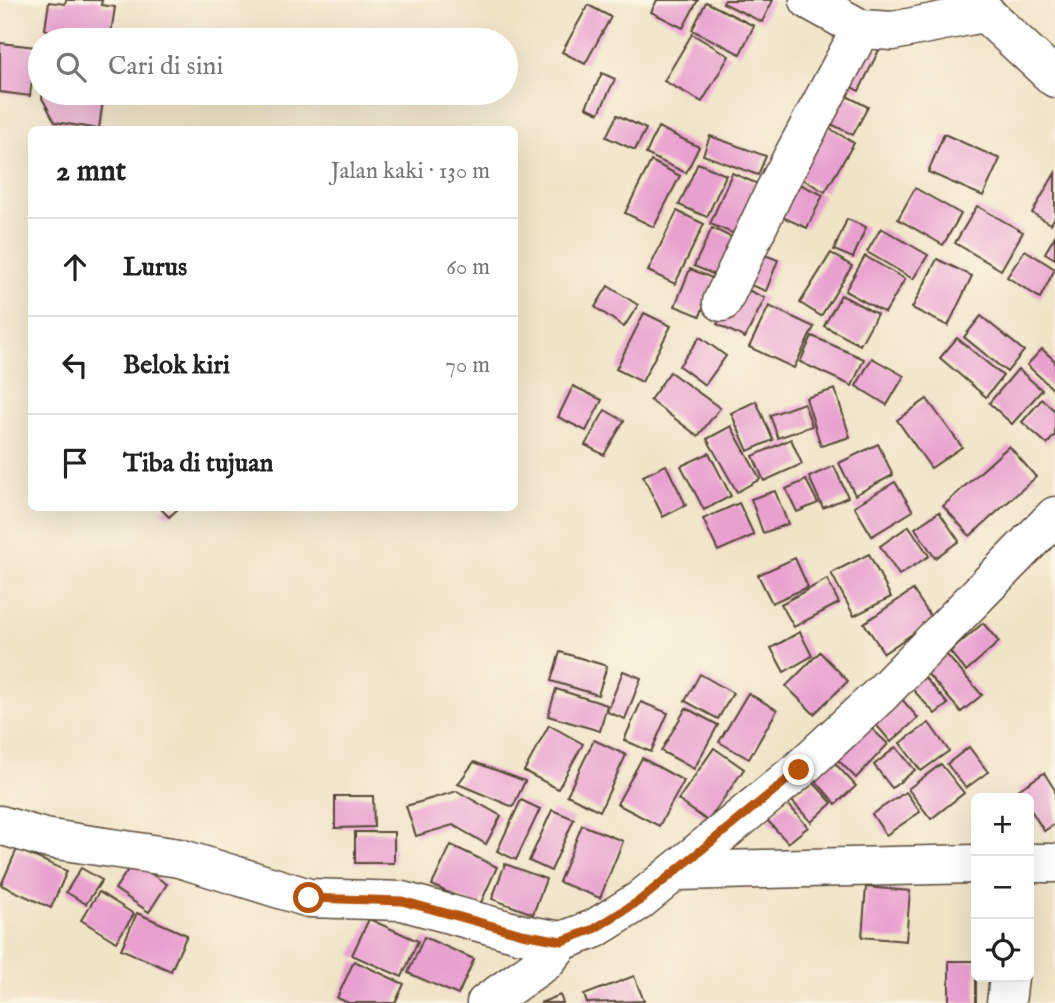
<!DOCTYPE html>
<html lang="id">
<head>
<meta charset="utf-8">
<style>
  :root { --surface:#fff; --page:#f2f2f2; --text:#222; --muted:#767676; --line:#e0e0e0 }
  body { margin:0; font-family:"IM FELL English",serif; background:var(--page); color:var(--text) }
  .controls { position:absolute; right:21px; bottom:21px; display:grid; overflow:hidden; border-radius:10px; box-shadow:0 7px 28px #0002 }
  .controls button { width:63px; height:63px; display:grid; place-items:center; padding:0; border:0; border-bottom:2px solid var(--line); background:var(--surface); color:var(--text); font:35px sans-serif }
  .stop { position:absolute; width:21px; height:21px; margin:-16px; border:5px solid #b45309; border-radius:50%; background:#fff }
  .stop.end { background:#b45309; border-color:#fff; box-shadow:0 2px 7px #0008 }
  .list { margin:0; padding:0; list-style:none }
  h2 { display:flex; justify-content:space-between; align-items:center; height:91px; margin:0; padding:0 28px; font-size:30px }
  h2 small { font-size:23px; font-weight:400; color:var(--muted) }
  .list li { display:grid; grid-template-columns:46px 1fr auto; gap:21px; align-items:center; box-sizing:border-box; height:98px; padding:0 28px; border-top:2px solid var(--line) }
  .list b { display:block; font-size:26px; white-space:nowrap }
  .list em { font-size:23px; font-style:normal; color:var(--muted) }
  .icon { flex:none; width:38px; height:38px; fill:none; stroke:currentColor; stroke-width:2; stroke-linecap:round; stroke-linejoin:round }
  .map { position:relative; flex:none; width:1055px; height:1003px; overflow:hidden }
  .search { position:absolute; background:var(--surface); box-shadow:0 7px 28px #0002; left:28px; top:28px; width:490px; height:77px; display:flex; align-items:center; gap:18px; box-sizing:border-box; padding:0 24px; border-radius:38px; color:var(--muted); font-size:26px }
  .panel { position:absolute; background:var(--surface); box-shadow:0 7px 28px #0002; left:28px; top:126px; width:490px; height:385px; border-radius:10px }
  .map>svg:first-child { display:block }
  .building { fill:#e8a0cf }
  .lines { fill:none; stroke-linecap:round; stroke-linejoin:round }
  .minor-casing { stroke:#564637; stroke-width:41 }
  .major-casing { stroke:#564637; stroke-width:41 }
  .minor { stroke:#fff; stroke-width:38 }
  .major { stroke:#fff; stroke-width:38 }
  .route { stroke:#b45309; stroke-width:9 }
</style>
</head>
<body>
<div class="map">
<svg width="1055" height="1003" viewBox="0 0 1055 1003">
  <rect width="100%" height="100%" fill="#fcf5e5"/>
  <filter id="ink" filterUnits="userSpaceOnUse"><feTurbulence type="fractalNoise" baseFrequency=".0143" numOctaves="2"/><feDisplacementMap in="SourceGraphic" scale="14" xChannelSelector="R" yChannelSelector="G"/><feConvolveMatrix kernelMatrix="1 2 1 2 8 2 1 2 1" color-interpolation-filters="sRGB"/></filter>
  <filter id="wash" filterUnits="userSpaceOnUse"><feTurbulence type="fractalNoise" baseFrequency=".00686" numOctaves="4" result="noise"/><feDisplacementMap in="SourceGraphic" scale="28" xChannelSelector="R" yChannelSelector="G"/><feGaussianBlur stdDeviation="1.57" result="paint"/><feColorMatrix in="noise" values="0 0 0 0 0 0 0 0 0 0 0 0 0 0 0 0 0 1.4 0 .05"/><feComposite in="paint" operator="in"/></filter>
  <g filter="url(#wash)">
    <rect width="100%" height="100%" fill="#f0e4c7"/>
    <g id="blocks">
      <!-- building -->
      <g class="building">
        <path d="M66,0H102L101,5L115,7L110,40H65L45,29L49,2L65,4Z"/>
        <path d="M657,0H698L683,28L651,12Z"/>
        <path d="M725,0H773L762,22L723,3Z"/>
        <path d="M706,2L754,26L740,54L692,30Z"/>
        <path d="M588,5L611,17L585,64L562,52Z"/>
        <path d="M692,34L729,56L702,102L664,81Z"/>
        <path d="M858,41L879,50L859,91L839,81Z"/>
        <path d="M0,43L36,47L30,96L0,92Z"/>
        <path d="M602,73L615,79L599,113L586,107Z"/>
        <path d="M835,90L868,107L853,135L821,119Z"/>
        <path d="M43,93H104L99,129L55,122L42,98Z"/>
        <path d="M617,115L646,129L635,150L606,137Z"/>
        <path d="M817,121L854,143L825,192L787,170Z"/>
        <path d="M658,127L699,147L686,173L646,154Z"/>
        <path d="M944,134L1000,159L983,196L928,172Z"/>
        <path d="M710,136L766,156L758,175L703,155Z"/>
        <path d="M651,161L680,176L654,227L625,213Z"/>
        <path d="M698,163L726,175L707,217L679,205Z"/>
        <path d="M732,173L763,186L742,237L710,224Z"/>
        <path d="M1055,173V217L1051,224L1032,213Z"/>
        <path d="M786,178L823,195L807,228L771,212Z"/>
        <path d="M915,188L961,214L943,245L898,219Z"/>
        <path d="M977,206L1023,232L1001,270L955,243Z"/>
        <path d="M677,211L704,224L675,284L648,271Z"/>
        <path d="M847,219L866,227L853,258L834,250Z"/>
        <path d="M712,228L739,241L722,278L694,266Z"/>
        <path d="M881,228L928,255L913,279L867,252Z"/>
        <path d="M1055,236V259L1045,253Z"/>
        <path d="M749,249L778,260L766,291L737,280Z"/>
        <path d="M1025,250L1055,269L1040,298L1007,277Z"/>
        <path d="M831,253L852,266L821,316L800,303Z"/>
        <path d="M865,256L905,279L885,313L845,291Z"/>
        <path d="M937,259L972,276L948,326L912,308Z"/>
        <path d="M690,269L715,279L700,316L675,306Z"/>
        <path d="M737,285L765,298L745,338L717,324Z"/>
        <path d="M608,286L638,305L624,327L595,307Z"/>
        <path d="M841,295L877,314L860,345L824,326Z"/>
        <path d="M769,306L814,327L794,368L749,347Z"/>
        <path d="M644,313L671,326L642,382L616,369Z"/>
        <path d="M981,316L1024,351L1007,372L964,337Z"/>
        <path d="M812,336L864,359L852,386L800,362Z"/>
        <path d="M700,337L726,356L705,385L679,366Z"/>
        <path d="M957,338L1003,376L986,397L940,358Z"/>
        <path d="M1042,349L1055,361V391L1027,365Z"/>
        <path d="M872,358L904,376L887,405L856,386Z"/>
        <path d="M1018,369L1042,390L1012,424L989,403Z"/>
        <path d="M670,372L720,408L698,436L650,400Z"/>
        <path d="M573,386L602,400L586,431L558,417Z"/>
        <path d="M835,389L850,437L821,446L806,398Z"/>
        <path d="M927,399L962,447L931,468L897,420Z"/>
        <path d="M1042,399L1055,411V435L1047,444L1022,422Z"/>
        <path d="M756,401L773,440L748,451L731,413Z"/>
        <path d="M804,403L812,426L778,438L770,415Z"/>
        <path d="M605,410L624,421L604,455L585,445Z"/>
        <path d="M731,426L760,479L737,492L707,439Z"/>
        <path d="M791,439L802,464L764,481L753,456Z"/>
        <path d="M878,444L893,475L855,495L839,463Z"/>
        <path d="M1009,446L1036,477L970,536L943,506Z"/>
        <path d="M709,453L731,496L704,510L681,466Z"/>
        <path d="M666,465L686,505L663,517L643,476Z"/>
        <path d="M834,466L848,497L823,508L809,477Z"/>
        <path d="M806,480L818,503L797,512L786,489Z"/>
        <path d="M895,482L913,511L872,536L854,506Z"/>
        <path d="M775,491L788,524L763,533L751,499Z"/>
        <path d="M739,503L754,535L718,551L703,519Z"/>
        <path d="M160,508H179L169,517Z"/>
        <path d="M939,512L959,541L935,558L915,528Z"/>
        <path d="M909,526L929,556L899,575L880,546Z"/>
        <path d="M869,554L891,597L854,616L831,573Z"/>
        <path d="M795,558L808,587L772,603L758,575Z"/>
        <path d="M827,579L839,603L794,627L781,604Z"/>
        <path d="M913,590L933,620L884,653L864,623Z"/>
        <path d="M983,623L999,642L966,671L950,652Z"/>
        <path d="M800,632L812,656L784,672L771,648Z"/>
        <path d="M560,652L607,666L598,695L551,681Z"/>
        <path d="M820,652L848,681L814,714L786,686Z"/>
        <path d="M945,653L982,695L961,712L925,671Z"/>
        <path d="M623,671L641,678L625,719L607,712Z"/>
        <path d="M919,671L948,704L935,714L906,682Z"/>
        <path d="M700,674L733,693L718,719L685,701Z"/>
        <path d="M556,689L607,705L600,731L548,716Z"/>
        <path d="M748,693L777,710L749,759L719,742Z"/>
        <path d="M900,697L918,718L891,742L873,721Z"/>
        <path d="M641,702L668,713L651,752L624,740Z"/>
        <path d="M686,708L718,725L694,769L661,751Z"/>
        <path d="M929,723L949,751L921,771L900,743Z"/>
        <path d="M549,725L583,744L558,789L524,771Z"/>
        <path d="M869,726L888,744L856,778L837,759Z"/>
        <path d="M594,740L626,755L600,811L567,795Z"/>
        <path d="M896,747L915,770L892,788L874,765Z"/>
        <path d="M969,747L988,772L966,788L947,764Z"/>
        <path d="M714,748L744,769L708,821L678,800Z"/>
        <path d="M642,758L684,781L659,826L617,804Z"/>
        <path d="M832,760L856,786L836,804L813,778Z"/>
        <path d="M474,762L525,781L513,807L458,784Z"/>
        <path d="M941,764L964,793L931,819L908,789Z"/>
        <path d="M1044,773L1055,790V824L1044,831L1029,807V798H1023L1018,790Z"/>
        <path d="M813,782L832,803L811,822L792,801Z"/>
        <path d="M457,791L501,816L486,844L453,825L416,836L406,806Z"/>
        <path d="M906,792L920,812L886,835L872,814Z"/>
        <path d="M335,796H373L374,827L335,828Z"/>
        <path d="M521,800L540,809L516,860L497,851Z"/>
        <path d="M787,803L808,827L788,843L767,820Z"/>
        <path d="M552,810L574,819L551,871L529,861Z"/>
        <path d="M582,825L623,841L600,898L559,882Z"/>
        <rect x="355" y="832" width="39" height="31"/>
        <path d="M451,845L497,867L479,907L432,885Z"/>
        <path d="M17,849L67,871L51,908L1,885Z"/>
        <path d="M133,862L167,884L149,912L115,889Z"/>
        <path d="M505,864L546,879L533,914L492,899Z"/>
        <path d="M81,868L102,880L86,904L66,892Z"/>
        <path d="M866,887L910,891L906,941L862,937Z"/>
        <path d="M99,892L134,914L116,942L81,920Z"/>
        <path d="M137,913L187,935L171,971L121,949Z"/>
        <path d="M369,919L418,941L402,977L352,955Z"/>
        <path d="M424,937L474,959L458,995L408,973Z"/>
        <path d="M354,961L404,984L395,1003H349L337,998Z"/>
        <rect x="949" y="961" width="27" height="42"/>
        <path d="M634,976L644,1001L587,1003L584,995Z"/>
        <path d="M560,995L563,1003H540Z"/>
      </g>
    </g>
  </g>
  <g filter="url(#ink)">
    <use href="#blocks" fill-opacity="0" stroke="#564637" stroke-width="2"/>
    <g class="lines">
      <!-- minor casing -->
      <g class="minor-casing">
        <g id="minor">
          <path d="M809,0L861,29L893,31L983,13"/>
          <path d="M722,302L775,190L861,29"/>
          <path d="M1029,863H1055"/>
          <path d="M678,871L976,864"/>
          <path d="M486,1003L546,961L562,941"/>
          <path d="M1006,1003L1009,977"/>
        </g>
      </g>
      <!-- major casing -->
      <g class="major-casing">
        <g id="major">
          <path d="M971,0L1055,78"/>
          <path d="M0,825L44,838L179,858L309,898L402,901L522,934L562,941L594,929L639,901L799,770L881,694L1055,516"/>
        </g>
      </g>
      <!-- minor -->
      <use href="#minor" class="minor"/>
      <!-- major -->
      <use href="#major" class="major"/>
    </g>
  </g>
  <g class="lines" filter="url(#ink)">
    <!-- route -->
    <path class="route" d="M309,898L402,901L522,934L562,941L594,929L639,901L799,770"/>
  </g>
</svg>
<div class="controls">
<button>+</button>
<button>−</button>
<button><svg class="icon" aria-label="locate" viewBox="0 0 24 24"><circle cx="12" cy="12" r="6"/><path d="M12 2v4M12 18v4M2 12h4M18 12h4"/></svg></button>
</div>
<div class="stop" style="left:309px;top:898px"></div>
<div class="stop end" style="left:799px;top:770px"></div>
<div class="search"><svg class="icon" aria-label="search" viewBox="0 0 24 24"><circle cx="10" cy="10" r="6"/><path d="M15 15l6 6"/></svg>Cari di sini</div>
<section class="panel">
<h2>2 mnt<small>Jalan kaki · 130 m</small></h2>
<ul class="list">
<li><svg class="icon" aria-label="ahead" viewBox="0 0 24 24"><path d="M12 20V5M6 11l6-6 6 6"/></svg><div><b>Lurus</b></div><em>60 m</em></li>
<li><svg class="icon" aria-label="left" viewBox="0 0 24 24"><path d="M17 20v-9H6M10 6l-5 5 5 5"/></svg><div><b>Belok kiri</b></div><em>70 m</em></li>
<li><svg class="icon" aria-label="arrive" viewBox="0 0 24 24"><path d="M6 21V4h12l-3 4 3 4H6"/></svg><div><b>Tiba di tujuan</b></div></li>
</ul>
</section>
</div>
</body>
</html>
